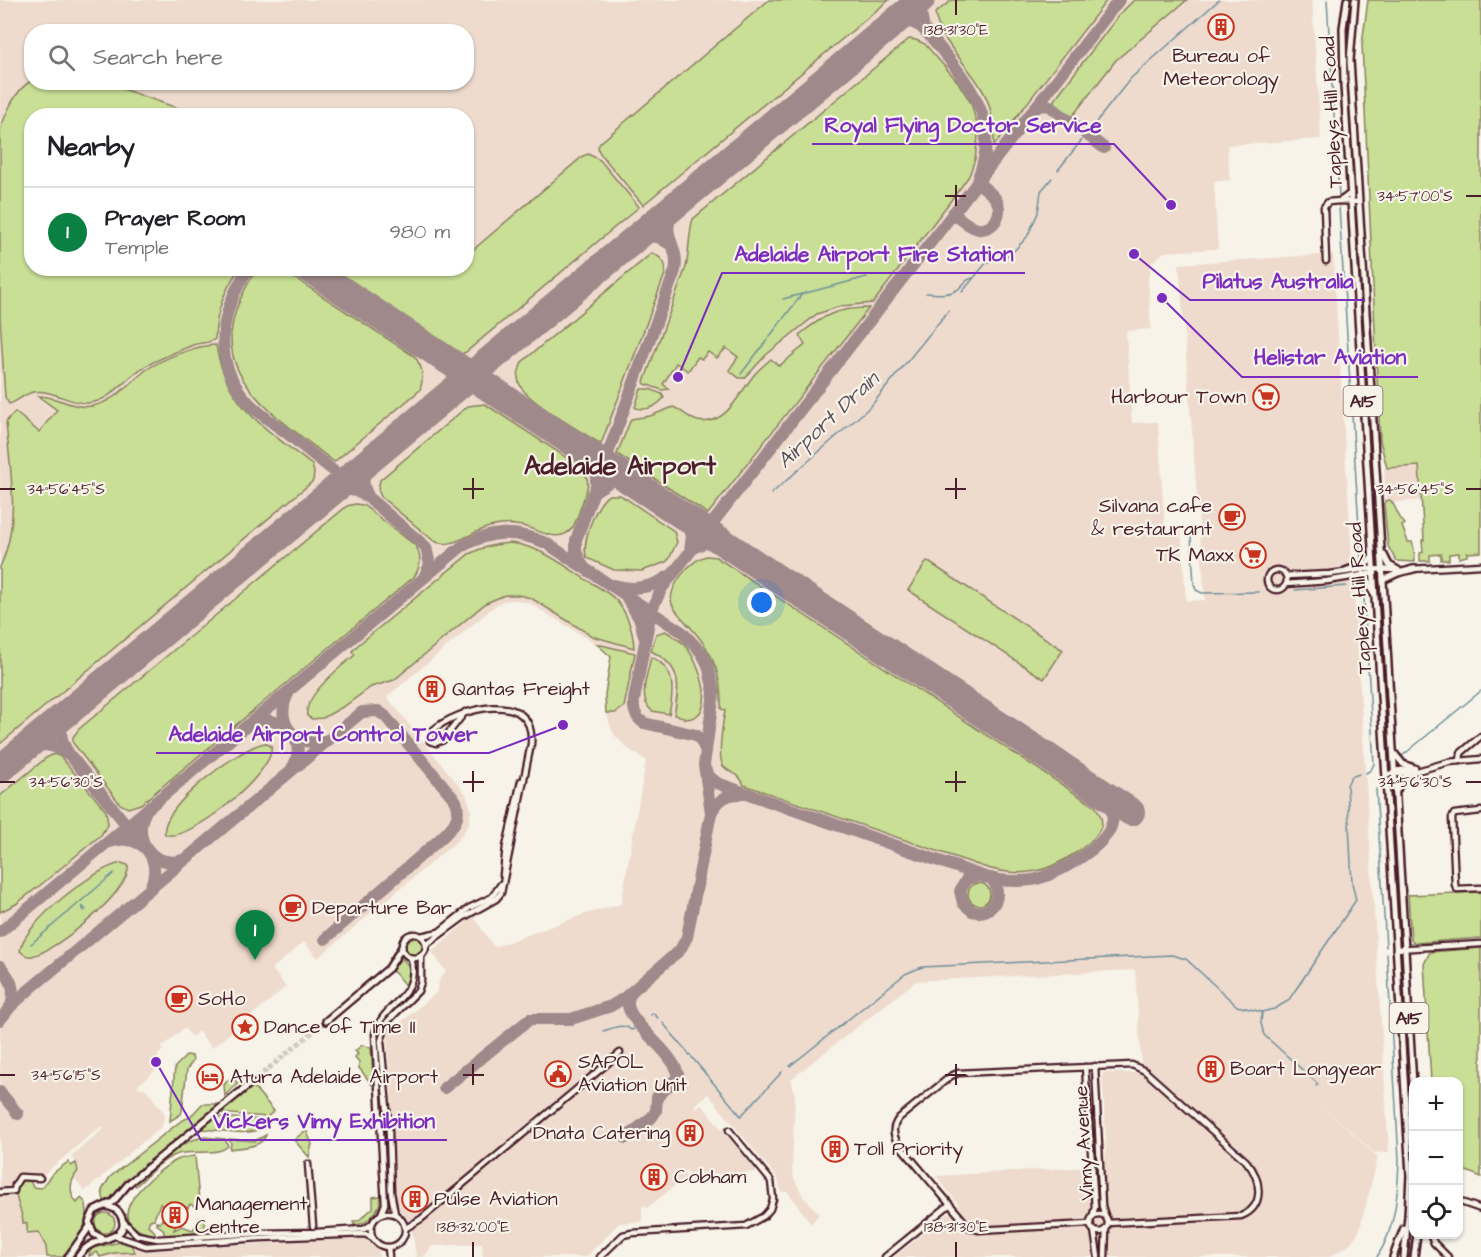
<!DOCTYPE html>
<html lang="en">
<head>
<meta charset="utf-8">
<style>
  :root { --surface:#fff; --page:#f2f2f2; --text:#202124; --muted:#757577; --line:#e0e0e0; --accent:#0b8043 }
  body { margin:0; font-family:"Architects Daughter",sans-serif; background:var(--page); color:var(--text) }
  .controls { position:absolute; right:18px; bottom:18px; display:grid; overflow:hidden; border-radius:12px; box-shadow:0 2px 4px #0004 }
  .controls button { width:54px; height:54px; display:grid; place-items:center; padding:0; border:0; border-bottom:2px solid var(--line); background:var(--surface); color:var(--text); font:30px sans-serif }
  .you { position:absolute; left:762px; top:603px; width:21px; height:21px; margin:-15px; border:4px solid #fff; border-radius:50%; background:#1a73e8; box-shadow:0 0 0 9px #1a73e833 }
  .badge { display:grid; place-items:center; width:39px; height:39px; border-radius:50%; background:var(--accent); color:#fff; font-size:20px; font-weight:700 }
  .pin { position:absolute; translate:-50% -50px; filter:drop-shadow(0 2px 3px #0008) }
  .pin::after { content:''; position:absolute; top:32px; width:21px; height:18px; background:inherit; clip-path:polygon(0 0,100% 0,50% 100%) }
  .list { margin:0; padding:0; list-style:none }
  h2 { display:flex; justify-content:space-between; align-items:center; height:78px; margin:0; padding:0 24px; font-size:26px }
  h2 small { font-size:20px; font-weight:400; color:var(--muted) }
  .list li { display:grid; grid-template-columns:39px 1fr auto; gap:18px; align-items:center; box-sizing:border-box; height:90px; padding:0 24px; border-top:2px solid var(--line) }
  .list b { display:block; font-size:22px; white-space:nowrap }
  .list p { margin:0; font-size:20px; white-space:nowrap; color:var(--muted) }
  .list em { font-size:20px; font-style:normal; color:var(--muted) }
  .icon { flex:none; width:33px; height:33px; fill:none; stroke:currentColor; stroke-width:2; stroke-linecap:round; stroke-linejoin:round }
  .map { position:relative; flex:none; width:1481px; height:1257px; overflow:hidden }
  .search { position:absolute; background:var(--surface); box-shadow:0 2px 4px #0004; left:24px; top:24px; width:450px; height:66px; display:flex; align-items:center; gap:15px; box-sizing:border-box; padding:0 21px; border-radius:24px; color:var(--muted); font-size:22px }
  .panel { position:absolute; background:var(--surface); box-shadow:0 2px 4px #0004; left:24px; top:108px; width:450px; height:168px; border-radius:24px }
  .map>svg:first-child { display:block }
  .built { fill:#eedbce; fill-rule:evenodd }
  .green { fill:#c8df95; stroke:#897f60; stroke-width:1.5 }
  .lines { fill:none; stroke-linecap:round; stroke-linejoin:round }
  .stream { stroke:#70909a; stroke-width:1.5 }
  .taxiway { stroke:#a0898a; stroke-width:12 }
  .runway { stroke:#a0898a; stroke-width:28 }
  .major-tunnel { stroke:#d4c9c2; stroke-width:5; stroke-dasharray:5 2.5; stroke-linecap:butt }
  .minor-casing { stroke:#4a1f2b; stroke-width:9 }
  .major-casing { stroke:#4a1f2b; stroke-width:10 }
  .minor { stroke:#f7f3e8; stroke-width:4.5 }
  .major { stroke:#f7f3e8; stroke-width:5 }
  .ticks { fill:none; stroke:#4a1f2b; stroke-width:2 }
  .labels { text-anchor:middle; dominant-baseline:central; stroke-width:4.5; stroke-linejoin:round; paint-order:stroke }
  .shield { fill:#f7f3e8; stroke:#7e5f64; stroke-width:1.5 }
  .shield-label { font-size:18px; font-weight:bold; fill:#4a1f2b }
  .poi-label { font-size:20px; fill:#4a1f2b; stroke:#f7f3e8; text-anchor:start }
  .street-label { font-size:20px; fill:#4a1f2b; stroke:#f7f3e8 }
  .water-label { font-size:21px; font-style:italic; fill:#5a4e59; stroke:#f7f3e8 }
  .district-label { font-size:26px; font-weight:bold; fill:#4a1f2b; stroke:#f7f3e8 }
  .ticks-label { font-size:15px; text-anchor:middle; fill:#4a1f2b; stroke:#f7f3e8; stroke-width:4.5; stroke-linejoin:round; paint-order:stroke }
  .leader { fill:none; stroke:#7b2cbf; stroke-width:2 }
  .callout-dot { fill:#7b2cbf; stroke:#f7f3e8; stroke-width:2 }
  .callout-label { font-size:21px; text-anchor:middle; font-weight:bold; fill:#7b2cbf; stroke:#f7f3e8; stroke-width:4.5; stroke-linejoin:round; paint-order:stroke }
</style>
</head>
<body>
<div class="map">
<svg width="1481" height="1257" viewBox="0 0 1481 1257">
  <rect width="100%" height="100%" fill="#f7f3e8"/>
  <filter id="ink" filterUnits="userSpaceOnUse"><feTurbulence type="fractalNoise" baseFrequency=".0167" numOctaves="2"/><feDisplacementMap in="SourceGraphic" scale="12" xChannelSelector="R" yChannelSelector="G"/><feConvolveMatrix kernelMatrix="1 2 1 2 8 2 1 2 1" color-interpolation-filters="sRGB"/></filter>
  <g filter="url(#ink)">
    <!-- built -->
    <g class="built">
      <path d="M0,0H1312L1321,139L1227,145L1230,180L1214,182L1218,249L1164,252L1150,264V275L1148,276L1151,329L1126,331L1132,423L1158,422L1165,532L1181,531L1186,601L1205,600L1179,264L1333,254L1389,1152L1375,1153L1317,1101L1378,1157L1359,1232L1348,1246L1330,1257H894L959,1205L936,1176L1105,1166L1106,1139L1102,1073H1142L1135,970L916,981L791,1079L795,1096L792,1168L794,1178L803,1196L819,1214L811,1224L788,1192H781L778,1179L708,1094L694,1106L696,1108L701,1104L757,1172L692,1176L686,1170L683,1173L686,1177L647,1208L644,1205L642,1207V1222L619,1223L586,1257H483L482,1244L432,1246L424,1257H416L411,1223L396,1206L393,1125L387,1044L388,1033L436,993L440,978L446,972L432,952L473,916L494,947L585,914L621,904L646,760L630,750L621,742L613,733L608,718L604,705L605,694L611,656L600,646L529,603L514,600L503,601L496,605L387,697L466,794L471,809L470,818L469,824L458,840L318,958L304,942L272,969L286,987L212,1048L198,1031L192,1037L184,1028L162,1047L163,1050L158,1055L156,1070L136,1087L145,1088L165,1114L162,1126L85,1191L73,1177L79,1171L76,1163L71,1156L103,1129L101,1126L43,1175L26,1172L18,1174L12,1181L11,1189H22L46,1244V1257H0ZM32,32H466V82H32ZM32,116H466V268H32Z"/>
      <path d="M1419,466L1421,500L1386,503L1384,468Z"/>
      <path d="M364,1237L378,1249L379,1257H103L111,1251L132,1248L156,1250Z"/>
    </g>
    <!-- green -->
    <g class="green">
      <path d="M769,0H889L643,205L599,152L598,147L600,143Z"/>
      <path d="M952,0H1107L994,146C994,125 992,104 980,86C968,65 938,39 935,13Z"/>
      <path d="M1134,0H1187L1116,60L1071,118L1054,104V100L1119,15Z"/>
      <path d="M1368,0H1481V552L1467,553V556L1459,558V553L1449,554V560H1441V554L1430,555V561H1420V553L1423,552L1422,540H1424L1419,466L1387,468L1380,441L1362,44Z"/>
      <path d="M909,39L916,40L925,44L958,82L971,103L977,124L978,137L975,159L969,176L961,187L873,303L841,306L817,314L766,355L745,378H739L729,370L738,357L726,348L717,358L708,352L702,359L698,357L688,371L676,363L663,384L669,389L662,390L645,384L644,382L686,267C689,254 689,229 693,219Z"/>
      <path d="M31,81L106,83L197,115L32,116V268L239,269C224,291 216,311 215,339C209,344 201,342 193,345C178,351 161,358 146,366C126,376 113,401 88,403C69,404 53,389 33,392C24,394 17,402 9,404L5,397L0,317V130C6,113 15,90 31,81Z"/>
      <path d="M588,154L600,160L639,207L466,352L461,354L334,269L466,268L467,255L583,156Z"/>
      <path d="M652,253C662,258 667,262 665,274L601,444C584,433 526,401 520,385C516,377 519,370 522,362Z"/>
      <path d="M257,269H281L414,356C423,366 424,378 420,390L334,462C263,405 191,368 257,269Z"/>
      <path d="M869,308L708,514L617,454L631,419L650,416L673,407C682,410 689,419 698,421C726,427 740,392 754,375C759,369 765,364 771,359L779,366L805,345L799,335C824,315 836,308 869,308Z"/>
      <path d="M216,345C225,406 267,429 312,465L314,472L313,481L0,744V567C21,523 10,470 6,423L8,419L15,412L39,432L57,410L38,396C57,396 73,409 92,406C115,402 129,383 146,370C162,359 196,345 216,345Z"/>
      <path d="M641,389H650L662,394L664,398C657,406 647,411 636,408L635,407Z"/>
      <path d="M485,404L581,467C591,479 588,488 583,501C580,509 577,520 573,527C560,546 538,529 522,526C513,524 503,524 494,526C473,529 453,551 434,541L381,497L378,489L380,480L468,406Z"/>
      <path d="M609,495H620L625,498L674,531L677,542L669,559L666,562L642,571L614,570L587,558C580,545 596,502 609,495Z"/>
      <path d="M1390,500C1397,507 1397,517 1405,524L1402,526L1408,542H1412L1414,549L1415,562L1396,561L1388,546L1384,504L1385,501Z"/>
      <path d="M355,504L363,505L416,546C422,558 421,566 414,577L141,804L128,808L120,804L73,743V737L79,729L347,506Z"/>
      <path d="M510,543C539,546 561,563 585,579C596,586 607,591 616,600C627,613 633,631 634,648L592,636L531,598L518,595H505L486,603L394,680L371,687L346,705L323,718L312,719L307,716C303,697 341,666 355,655L352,651L359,644L469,554C482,547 495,544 510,543Z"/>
      <path d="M707,556L716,557L1096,807C1100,814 1104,821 1100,829C1092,846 1054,868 1036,871C1016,875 999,872 981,866L744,785C737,770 733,776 724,767C716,759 723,722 725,710L721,709C722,677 714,653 692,629C686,622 676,613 672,604C667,587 692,558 707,556Z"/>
      <path d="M927,561L1063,650L1044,679L908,590Z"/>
      <path d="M665,631C672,635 679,639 685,645C699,662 721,719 684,719V717L674,715C680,685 682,666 651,651L656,634Z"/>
      <path d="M597,644L635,653L624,707L615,713H606L605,694L611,657Z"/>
      <path d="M651,657C676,668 674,691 669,714L652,711C637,698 648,673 651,657Z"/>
      <path d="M265,743L271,746C278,770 186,846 165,834C158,808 242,746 265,743Z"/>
      <path d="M54,754L61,757L106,811L108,824L101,835L43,883L16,904L0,912V796L46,758Z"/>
      <path d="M121,863L128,865C132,891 56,951 32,956C27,957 24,955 20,951C23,924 94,868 121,863Z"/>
      <circle cx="979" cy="894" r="11"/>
      <path d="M1481,892V938L1415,943L1411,940L1408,895Z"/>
      <circle cx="414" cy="946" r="9"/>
      <path d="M1481,948V1177L1459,1168L1458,1082L1431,1081L1424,964L1430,952Z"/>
      <path d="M401,958C412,967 412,975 407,988L395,973L391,971Z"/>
      <path d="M362,1045L371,1048L374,1087L359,1068V1062L355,1057L358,1054L355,1051Z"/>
      <path d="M187,1055L192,1056L193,1061L187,1069L182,1111L181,1114L170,1121L175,1067Z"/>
      <path d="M228,1080H234L238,1083L225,1096L224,1085Z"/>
      <path d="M253,1086L274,1111L267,1117L219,1113Z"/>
      <path d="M202,1104H221L168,1146L124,1185L110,1200L104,1201L102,1190L110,1177L181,1121L190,1117Z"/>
      <path d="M217,1117L264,1120L266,1126C247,1139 218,1128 197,1129L212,1118Z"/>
      <path d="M306,1130L312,1144L309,1157L294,1140Z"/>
      <path d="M266,1135C261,1148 243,1147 230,1149L231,1143L229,1139L255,1141Z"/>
      <path d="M204,1137L225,1139L228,1146C216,1157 193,1149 178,1154C162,1159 148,1175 136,1186L133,1183C155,1165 176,1142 204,1137Z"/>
      <path d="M195,1156L199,1201L197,1202V1208L190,1204L188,1208L169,1201L166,1208L160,1204L154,1219L150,1220L148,1225L155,1232V1235C146,1234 140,1232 133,1226C110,1208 160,1168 177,1160C183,1157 189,1157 195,1156Z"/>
      <path d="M68,1162L71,1166L76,1163L78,1171C70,1181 68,1193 77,1203L81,1198L86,1203L87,1212L83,1232L66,1257H47L46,1247L39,1232L27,1233V1223H23C23,1209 9,1194 21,1181H30L33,1187L41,1188L53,1173Z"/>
      <path d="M381,1196C380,1210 369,1224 354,1225L353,1221H358L373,1208V1197Z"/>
      <circle cx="105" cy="1223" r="10"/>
      <path d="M204,1216L205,1229L209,1230L206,1233L165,1236L163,1229L156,1224L157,1222L160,1223L162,1219L176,1225L174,1230L182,1226L193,1230L200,1217Z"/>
      <path d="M121,1242L131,1245L135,1252L114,1253L100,1257L97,1252L89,1256V1255L92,1248Z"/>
    </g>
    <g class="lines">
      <!-- stream -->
      <g class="stream">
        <path d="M1327,0L1339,197"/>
        <path d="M1058,170L1131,78L1219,0"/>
        <path d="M1339,207L1361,559"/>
        <path d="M962,292L987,262L999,259L1012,253L1027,237L1038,213L1041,191L1052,178"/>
        <path d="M926,293C936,294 948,295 957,290C964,285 965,279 973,278"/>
        <path d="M783,299L867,277"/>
        <path d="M741,374L802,294"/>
        <path d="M771,494L871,406L949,310"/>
        <path d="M1191,536L1194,584L1196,590L1202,593L1259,592"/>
        <path d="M1363,584L1374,764L1371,770L1366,773"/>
        <path d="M1295,590L1346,586"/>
        <path d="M1402,756L1481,691"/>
        <path d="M1376,789L1386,947"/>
        <path d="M82,906L86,910"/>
        <path d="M82,907L84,911"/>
        <path d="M31,944L114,873"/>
        <path d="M1262,1013L1261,1023L1264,1035L1318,1084L1316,1086"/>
        <path d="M651,1015L653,1013L658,1018"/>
        <path d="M663,1023L741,1116L782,1072"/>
        <path d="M603,1031C612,1029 623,1022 631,1030L634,1029"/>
        <path d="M790,1066L905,974L922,967L1172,955L1186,959L1237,1006L1262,1012L1274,1009L1288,1001L1356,900L1352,883L1347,785L1351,777L1359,774"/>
        <path d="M1377,1257C1396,1228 1398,1193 1399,1159L1387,954"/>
      </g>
      <!-- taxiway -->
      <g class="taxiway">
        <path d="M893,23L911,22L921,27C931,36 940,48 949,59C978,95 997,128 979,175"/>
        <path d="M924,30L921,13L925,0"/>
        <path d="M1035,108L1043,105L1050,106L1104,148"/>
        <path d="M953,213C961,219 969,227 978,229C995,231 1005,211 995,198C990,192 983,187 977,182"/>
        <path d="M638,236L658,237L671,245"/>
        <path d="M249,268C220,310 210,362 249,403C260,415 275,424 288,434C307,450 326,465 345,480"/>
        <path d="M587,454L596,467V482"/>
        <path d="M373,458C362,472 360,484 370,499L426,547L430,565L424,577"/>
        <path d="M595,491L611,481H628"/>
        <path d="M327,495C343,487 355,488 370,499"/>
        <path d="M684,518L692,535L690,551"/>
        <path d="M695,547L707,542L723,544"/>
        <path d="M583,566L576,552V540L675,271C681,244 656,236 677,204"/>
        <path d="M614,585C634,591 652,588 669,576"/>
        <path d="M627,598L640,620L644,636"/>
        <path d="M289,692C272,721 296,751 328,740"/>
        <path d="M67,713C58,728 60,740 69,754L146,849"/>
        <path d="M252,723C283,712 311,741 291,770"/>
        <path d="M27,747C42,743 55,744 68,754"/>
        <path d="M705,749L700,739L696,735L644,723C635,717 633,710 634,700L651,611L662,588L1119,0"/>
        <path d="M705,769L709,776L717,783L982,876C997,881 1016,882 1032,880C1054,877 1108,846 1112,823C1115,810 1108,800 1098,791"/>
        <path d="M145,813C131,840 155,871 185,859"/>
        <path d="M711,813C718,800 727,793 742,794"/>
        <path d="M110,842C141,832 164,858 150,888"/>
        <path d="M979,875L966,880L960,891L963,903L972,911C993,917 1005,894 991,878"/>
        <path d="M0,932L461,547C490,530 516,530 546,543L682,632L701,652L708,665L714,692L704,765L711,813L687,937L680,950L624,998L611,1006L571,1019H530L444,1088"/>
        <path d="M0,966C11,979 16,988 11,1006"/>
        <path d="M0,1020L11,1006L30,989L362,712L378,711L385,716L456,801C462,818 453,827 440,839L325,939"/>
        <path d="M0,1092L18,1114"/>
        <path d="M626,1138L652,1117L656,1111L657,1097L676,1079L678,1074C673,1052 630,1024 628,1005C627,1000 629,996 632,992"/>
      </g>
      <!-- runway -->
      <g class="runway">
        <path d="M308,268L1131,812"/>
        <path d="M0,769L921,0"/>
      </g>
      <!-- major-tunnel -->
      <path class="major-tunnel" d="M251,1083L326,1021"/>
      <!-- minor casing -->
      <g class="minor-casing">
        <g id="minor">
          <path d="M1340,201L1359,202"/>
          <path d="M1326,261L1324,207L1328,202L1340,201L1351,193"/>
          <path d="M1411,569L1481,565"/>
          <circle cx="1277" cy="580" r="10"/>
          <path d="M1286,576L1330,574L1367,569L1397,570"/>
          <path d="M1286,584L1327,581L1375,573"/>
          <path d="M1460,761L1461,753L1481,736"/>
          <path d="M1394,771L1415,768"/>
          <path d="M1386,774L1410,773L1449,762L1481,759"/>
          <path d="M1481,811L1454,814L1452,818L1455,885L1457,889L1481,888"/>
          <path d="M503,875L506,847L521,781"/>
          <circle cx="414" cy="946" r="12"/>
          <path d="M421,936L439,932L469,908L492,897L501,884"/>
          <path d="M426,945L464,917L496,899L501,893L531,744C536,687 457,708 432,731L430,741L436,743L443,740L465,712"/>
          <path d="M1396,949L1481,944"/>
          <path d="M1095,1066L1102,1206L1106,1218"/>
          <path d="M1085,1067L1095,1207L1092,1218"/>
          <path d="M308,1164L313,1226"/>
          <path d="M0,1192L14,1191L15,1185L20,1177L40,1178"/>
          <path d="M1458,1201L1481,1209"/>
          <circle cx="388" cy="1230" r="17"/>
          <path d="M381,1214L385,1204L375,1034C383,1001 421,999 411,958"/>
          <path d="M395,1214L391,1192L389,1131L381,1041L387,1022L418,991L421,982V955"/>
          <circle cx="1099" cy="1223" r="9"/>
          <path d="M123,1221L137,1235L158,1239L260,1233L317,1232L364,1229L372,1224"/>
          <path d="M1091,1224L978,1230L969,1227L897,1142C892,1132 893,1126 899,1118L951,1076L958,1073L1132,1065L1145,1071L1246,1161C1261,1178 1266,1206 1241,1216L1108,1223"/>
          <path d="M406,1228L421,1219L620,1053"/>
          <path d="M1094,1230L1098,1257"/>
          <path d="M1430,1234L1434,1243L1448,1257"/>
          <path d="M116,1236L146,1246L260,1238L365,1234L373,1238"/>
          <path d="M388,1247L389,1257"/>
          <path d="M600,1257L623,1235L632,1233L746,1226L764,1216L770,1209L773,1199L771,1181L729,1130"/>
          <path d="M885,1257L949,1205"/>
          <path d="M1105,1257L1106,1229"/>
        </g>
      </g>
      <!-- major casing -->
      <g class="major-casing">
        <g id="major">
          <path d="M1347,0L1343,28L1344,85L1410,1175L1408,1216L1404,1257"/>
          <path d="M1355,0L1350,60L1383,580L1414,1101"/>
          <path d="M1384,555L1389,565L1398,570"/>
          <path d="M1345,571L1367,563L1372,558"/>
          <path d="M1363,574L1367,578L1373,593"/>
          <path d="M1383,580L1398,573L1414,569"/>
          <path d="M1394,753L1403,764L1414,768"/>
          <path d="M1397,790L1401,781L1410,773"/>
          <path d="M326,1021L389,968L402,947"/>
          <path d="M104,1206L113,1202L129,1183L251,1083"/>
          <path d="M102,1207L94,1211L89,1222L94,1234L104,1239"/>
          <path d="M68,1257L90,1226"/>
          <path d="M78,1257C81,1252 86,1247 92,1244C104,1238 131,1237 121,1216C118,1209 112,1207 106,1206"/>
          <path d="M1393,1257L1404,1228"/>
          <path d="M1414,1257L1417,1234"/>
        </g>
      </g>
      <!-- minor -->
      <use href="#minor" class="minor"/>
      <!-- major -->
      <use href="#major" class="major"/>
    </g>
  </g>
  <!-- ticks -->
  <path class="ticks" d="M956,0V15M956,185V206M945,196H966M1466,196H1481M473,478V499M956,478V499M0,489H15M463,489H484M945,489H966M1466,489H1481M473,771V792M956,771V792M0,782H15M463,782H484M945,782H966M1466,782H1481M473,1064V1085M956,1064V1085M0,1075H15M463,1075H484M945,1075H966M473,1242V1257M956,1242V1257"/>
  <!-- icons -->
  <defs>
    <g id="building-ring" transform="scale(1.35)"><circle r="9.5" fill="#f7f3e8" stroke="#c8321e" stroke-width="1.5"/><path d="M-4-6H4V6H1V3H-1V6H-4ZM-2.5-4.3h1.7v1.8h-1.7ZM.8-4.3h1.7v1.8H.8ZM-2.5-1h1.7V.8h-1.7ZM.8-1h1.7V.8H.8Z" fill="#c8321e"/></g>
    <g id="supermarket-ring" transform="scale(1.35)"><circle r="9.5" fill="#f7f3e8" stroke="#c8321e" stroke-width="1.5"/><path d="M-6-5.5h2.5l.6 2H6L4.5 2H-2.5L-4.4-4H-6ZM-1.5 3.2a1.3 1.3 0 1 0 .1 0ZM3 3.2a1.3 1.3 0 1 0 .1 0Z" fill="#c8321e"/></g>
    <g id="cafe-ring" transform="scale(1.35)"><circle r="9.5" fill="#f7f3e8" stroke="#c8321e" stroke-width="1.5"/><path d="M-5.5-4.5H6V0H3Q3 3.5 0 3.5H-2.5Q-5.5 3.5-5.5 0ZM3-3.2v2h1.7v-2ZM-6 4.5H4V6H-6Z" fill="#c8321e"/></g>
    <g id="sight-ring" transform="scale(1.35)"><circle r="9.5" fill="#f7f3e8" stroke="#c8321e" stroke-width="1.5"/><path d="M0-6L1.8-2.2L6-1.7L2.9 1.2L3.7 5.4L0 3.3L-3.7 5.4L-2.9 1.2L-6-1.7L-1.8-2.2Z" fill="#c8321e"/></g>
    <g id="civic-ring" transform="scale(1.35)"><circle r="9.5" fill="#f7f3e8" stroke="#c8321e" stroke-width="1.5"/><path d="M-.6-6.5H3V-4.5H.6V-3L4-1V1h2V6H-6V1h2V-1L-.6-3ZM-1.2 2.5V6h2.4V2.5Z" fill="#c8321e"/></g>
    <g id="hotel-ring" transform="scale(1.35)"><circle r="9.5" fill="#f7f3e8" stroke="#c8321e" stroke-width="1.5"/><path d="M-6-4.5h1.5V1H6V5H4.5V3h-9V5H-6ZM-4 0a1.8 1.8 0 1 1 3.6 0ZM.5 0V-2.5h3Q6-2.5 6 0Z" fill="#c8321e"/></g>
  </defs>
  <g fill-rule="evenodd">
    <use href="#building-ring" x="1221" y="27"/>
    <use href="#supermarket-ring" x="1266" y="397"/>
    <use href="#cafe-ring" x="1232" y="517"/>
    <use href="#supermarket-ring" x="1253" y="555"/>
    <use href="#building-ring" x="432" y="689"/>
    <use href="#cafe-ring" x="293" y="908"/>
    <use href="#cafe-ring" x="179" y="999"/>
    <use href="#sight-ring" x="245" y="1027"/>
    <use href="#building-ring" x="1211" y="1069"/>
    <use href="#civic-ring" x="558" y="1074"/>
    <use href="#hotel-ring" x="210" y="1077"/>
    <use href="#building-ring" x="690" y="1133"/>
    <use href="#building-ring" x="835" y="1149"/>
    <use href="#building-ring" x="654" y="1177"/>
    <use href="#building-ring" x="415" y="1199"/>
    <use href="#building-ring" x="175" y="1215"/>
  </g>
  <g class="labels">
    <!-- shield labels -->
    <g class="shield">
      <rect x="1343.5" y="386" width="39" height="30" rx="4.5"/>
      <rect x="1389.5" y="1003" width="39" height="30" rx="4.5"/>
    </g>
    <g class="shield-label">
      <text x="1363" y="401">A15</text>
      <text x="1409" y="1018">A15</text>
    </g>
    <!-- poi labels -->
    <g class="poi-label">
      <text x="1221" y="56" text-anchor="middle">Bureau of<tspan x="1221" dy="23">Meteorology</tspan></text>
      <text x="1246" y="397" text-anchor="end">Harbour Town</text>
      <text x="1212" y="506" text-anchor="end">Silvana cafe<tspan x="1212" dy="23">&amp; restaurant</tspan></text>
      <text x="1234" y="555" text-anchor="end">TK Maxx</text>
      <text x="452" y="689">Qantas Freight</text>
      <text x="312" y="908">Departure Bar</text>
      <text x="198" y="999">SoHo</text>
      <text x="264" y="1027">Dance of Time II</text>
      <text x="578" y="1062">SAPOL<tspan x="578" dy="23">Aviation Unit</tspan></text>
      <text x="1230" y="1069">Boart Longyear</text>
      <text x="230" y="1077">Atura Adelaide Airport</text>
      <text x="670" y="1133" text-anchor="end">Dnata Catering</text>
      <text x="854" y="1149">Toll Priority</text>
      <text x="674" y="1177">Cobham</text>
      <text x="434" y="1199">Pulse Aviation</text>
      <text x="195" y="1204">Management<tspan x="195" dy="23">Centre</tspan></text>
    </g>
    <!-- street labels -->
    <g class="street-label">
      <text transform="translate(1332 112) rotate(-93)">Tapleys Hill Road</text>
      <text transform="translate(1360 598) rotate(-94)">Tapleys Hill Road</text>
      <text transform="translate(1084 1143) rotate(-93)">Vimy Avenue</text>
    </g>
    <!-- water labels -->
    <g class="water-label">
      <text transform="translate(828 420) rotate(-43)">Airport Drain</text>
    </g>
    <!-- district labels -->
    <g class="district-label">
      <text x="620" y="466">Adelaide Airport</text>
    </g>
  </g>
  <g class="ticks-label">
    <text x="956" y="35">138°31'30"E</text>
    <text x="1415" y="201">34°57'00"S</text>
    <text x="1415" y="494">34°56'45"S</text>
    <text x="66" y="494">34°56'45"S</text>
    <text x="1415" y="787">34°56'30"S</text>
    <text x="66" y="787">34°56'30"S</text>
    <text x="66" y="1080">34°56'15"S</text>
    <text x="473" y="1232">138°32'00"E</text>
    <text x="956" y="1232">138°31'30"E</text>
  </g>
  <!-- callouts -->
  <path class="leader" d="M1171 205L1114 144H812M678 377L722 273H1025M1134 254L1190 300H1365M1162 298L1242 377H1418M563 725L489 753H156M156 1062L201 1140H447"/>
  <g class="callout-dot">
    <circle cx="1171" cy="205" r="6"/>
    <circle cx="678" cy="377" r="6"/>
    <circle cx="1134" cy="254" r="6"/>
    <circle cx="1162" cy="298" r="6"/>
    <circle cx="563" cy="725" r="6"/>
    <circle cx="156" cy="1062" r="6"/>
  </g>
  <g class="callout-label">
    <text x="963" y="132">Royal Flying Doctor Service</text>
    <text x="874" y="261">Adelaide Airport Fire Station</text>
    <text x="1278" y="288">Pilatus Australia</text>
    <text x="1330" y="364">Helistar Aviation</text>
    <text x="323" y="741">Adelaide Airport Control Tower</text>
    <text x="324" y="1128">Vickers Vimy Exhibition</text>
  </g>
</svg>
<div class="controls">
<button>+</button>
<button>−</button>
<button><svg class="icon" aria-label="locate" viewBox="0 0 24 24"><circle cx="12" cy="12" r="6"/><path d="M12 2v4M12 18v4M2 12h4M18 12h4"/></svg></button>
</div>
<div class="you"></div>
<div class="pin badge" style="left:255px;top:960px">1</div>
<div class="search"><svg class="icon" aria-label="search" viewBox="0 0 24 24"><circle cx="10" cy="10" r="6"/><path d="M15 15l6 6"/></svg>Search here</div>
<section class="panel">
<h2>Nearby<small></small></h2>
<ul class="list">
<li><span class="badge">1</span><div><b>Prayer Room</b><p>Temple</p></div><em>980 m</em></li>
</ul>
</section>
</div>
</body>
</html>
